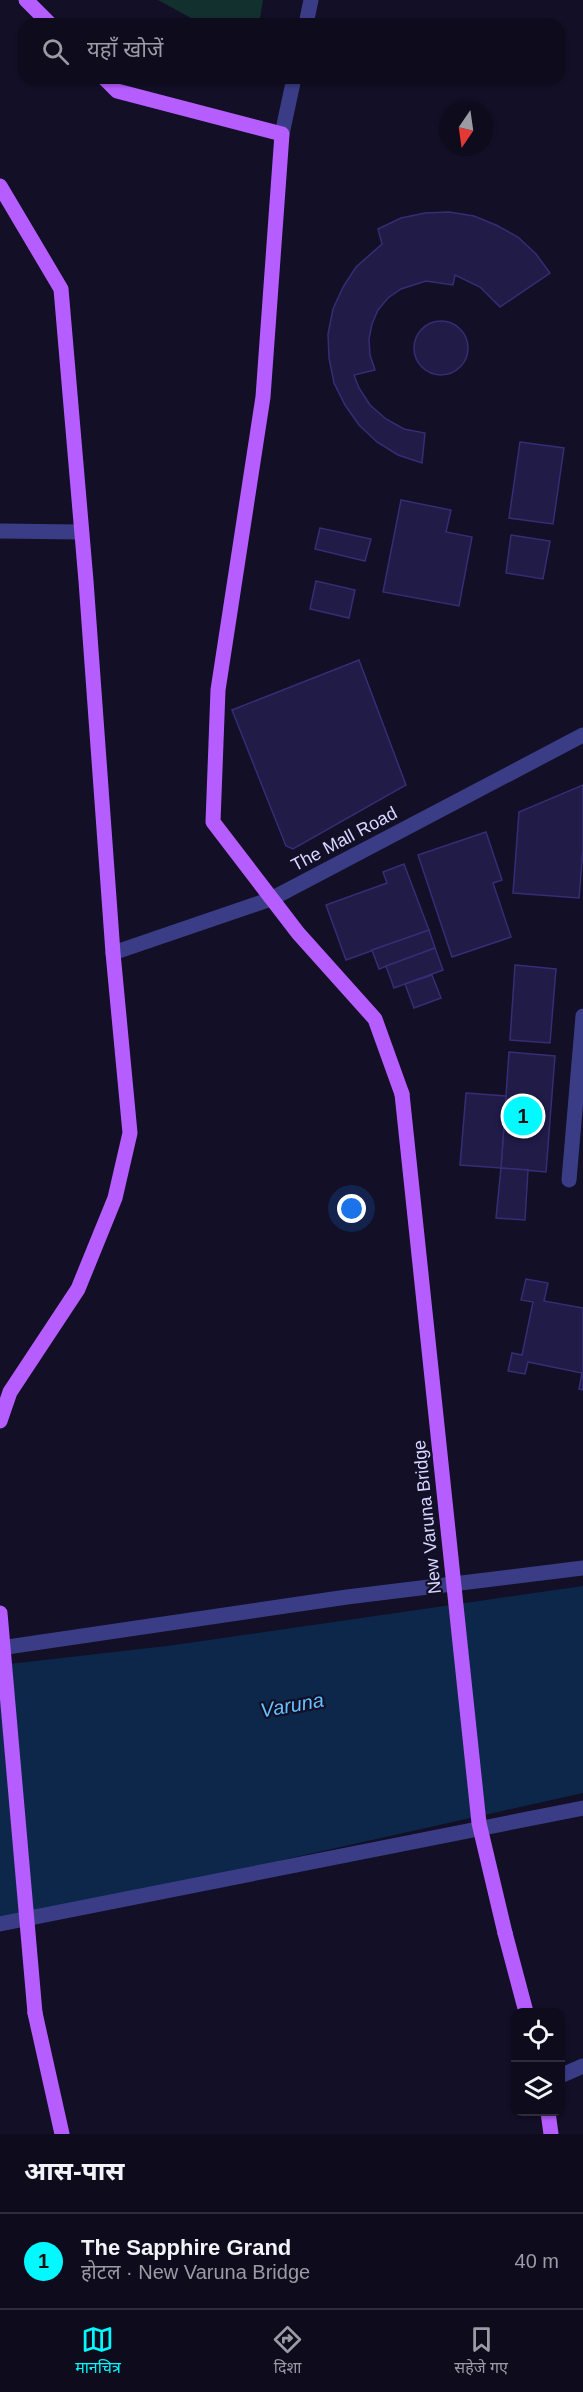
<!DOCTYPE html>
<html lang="hi">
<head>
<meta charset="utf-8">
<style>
  :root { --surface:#0e0b1d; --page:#171426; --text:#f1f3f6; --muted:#9b9ba4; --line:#2e2b3b; --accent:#02f9ff }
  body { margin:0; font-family:Helvetica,"Noto Sans Devanagari",sans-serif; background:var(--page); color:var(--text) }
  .controls { position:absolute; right:18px; bottom:18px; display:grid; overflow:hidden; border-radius:12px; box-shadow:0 2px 4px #0004 }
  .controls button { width:54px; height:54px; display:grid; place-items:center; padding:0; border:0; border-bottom:2px solid var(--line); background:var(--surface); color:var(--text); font:30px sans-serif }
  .compass { position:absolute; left:439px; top:102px; width:54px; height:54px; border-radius:50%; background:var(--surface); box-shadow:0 2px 4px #0004; rotate:193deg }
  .you { position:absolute; left:352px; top:1209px; width:21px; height:21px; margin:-15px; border:4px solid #fff; border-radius:50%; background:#1a73e8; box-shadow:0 0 0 9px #1a73e833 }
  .badge { display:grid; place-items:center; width:39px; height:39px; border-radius:50%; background:var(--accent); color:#111; font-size:20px; font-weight:700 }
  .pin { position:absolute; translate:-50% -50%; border:3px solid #fff; box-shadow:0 2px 6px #0006 }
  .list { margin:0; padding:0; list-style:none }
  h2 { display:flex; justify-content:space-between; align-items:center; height:78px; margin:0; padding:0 24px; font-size:26px }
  h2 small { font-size:20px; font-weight:400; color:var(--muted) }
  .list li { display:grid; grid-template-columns:39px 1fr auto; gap:18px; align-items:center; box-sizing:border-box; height:96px; padding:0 24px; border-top:2px solid var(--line) }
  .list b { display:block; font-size:22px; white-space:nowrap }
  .list p { margin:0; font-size:20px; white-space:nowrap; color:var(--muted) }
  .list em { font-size:20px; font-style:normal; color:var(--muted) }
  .icon { flex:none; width:33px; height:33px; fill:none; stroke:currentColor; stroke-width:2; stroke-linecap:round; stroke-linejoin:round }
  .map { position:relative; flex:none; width:583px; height:2134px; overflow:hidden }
  .search { position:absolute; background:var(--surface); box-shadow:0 2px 4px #0004; left:18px; right:18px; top:18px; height:66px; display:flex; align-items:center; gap:15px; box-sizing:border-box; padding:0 21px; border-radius:18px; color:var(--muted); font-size:22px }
  .sheet { height:174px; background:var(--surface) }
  nav { display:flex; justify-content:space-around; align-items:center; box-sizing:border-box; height:84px; border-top:2px solid var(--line); background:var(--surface); font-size:16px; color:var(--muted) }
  nav a { display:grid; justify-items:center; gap:3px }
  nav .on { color:var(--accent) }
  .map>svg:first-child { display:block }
  .green { fill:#12312e }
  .water { fill:#0c274a }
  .building { fill:#211b48; stroke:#362d74; stroke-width:1.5 }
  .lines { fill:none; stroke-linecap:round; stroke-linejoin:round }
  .minor { stroke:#3a3d86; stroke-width:15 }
  .tertiary { stroke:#3a3d86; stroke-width:15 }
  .primary { stroke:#b65dff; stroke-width:15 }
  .primary-bridge { stroke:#b65dff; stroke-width:15 }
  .labels { text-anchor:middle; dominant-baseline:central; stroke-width:4.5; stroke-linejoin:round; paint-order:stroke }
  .street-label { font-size:18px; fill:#d7d6ff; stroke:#120f27 }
  .water-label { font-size:20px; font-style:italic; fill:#64c3ff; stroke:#120f27 }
</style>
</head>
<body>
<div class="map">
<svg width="583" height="2134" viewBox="0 0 583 2134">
  <rect width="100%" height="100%" fill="#120f27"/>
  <!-- green -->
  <path class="green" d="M158,0H263L259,24H202Z"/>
  <!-- water -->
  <path class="water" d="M583,1586V1793L0,1923V1665L167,1646Z"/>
  <!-- building -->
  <g class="building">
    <path d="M449,212L474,216L496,225L518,237L536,254L550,273L500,307L480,287L455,275L453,285L426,281L401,289L388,298L378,310L372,324L369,339L370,355L375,370L354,375L359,388L370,405L386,419L404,429L425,433L422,463L398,455L377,442L359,425L345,405L334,383L329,358L328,334L333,309L343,287L356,267L382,244L378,229L401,218L425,213Z"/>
    <circle cx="441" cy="348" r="27"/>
    <path d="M520,442L564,448L553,524L509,518Z"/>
    <path d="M401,500L451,510L446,532L472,537L459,606L383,592Z"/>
    <path d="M320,528L371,539L365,561L315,549Z"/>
    <path d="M511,535L550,541L543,579L506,573Z"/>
    <path d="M316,581L355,590L349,618L310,609Z"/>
    <path d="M359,660L406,785L293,849L286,846L232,710Z"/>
    <path d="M583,785V850L579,898L513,893L519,812Z"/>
    <path d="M486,832L502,880L493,883L511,937L452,957L418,855Z"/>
    <path d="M404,864L429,930L346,960L326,905L387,883L383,872Z"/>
    <path d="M429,930L435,948L379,969L372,950Z"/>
    <path d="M435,948L443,970L394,988L386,966Z"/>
    <path d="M515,965L556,969L550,1043L510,1040Z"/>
    <path d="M432,975L441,998L414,1008L405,984Z"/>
    <path d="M509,1052L555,1056L546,1172L501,1168Z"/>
    <path d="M466,1093L506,1096L501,1168L460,1165Z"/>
    <path d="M501,1168L528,1170L525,1220L496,1218Z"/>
    <path d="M526,1279L548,1283L544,1301L583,1308V1390L579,1389L582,1373L528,1362L525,1374L508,1371L512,1353L522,1355L533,1302L521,1300Z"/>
  </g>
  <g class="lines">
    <!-- minor -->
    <g class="minor">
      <path d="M306,24L311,0"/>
      <path d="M282,134L294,78"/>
      <path d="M0,531L81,532"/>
      <path d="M569,1180L583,1016"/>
      <path d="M0,1648L347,1597L583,1568"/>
      <path d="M560,2076L583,2066"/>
    </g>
    <!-- tertiary -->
    <g class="tertiary">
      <path d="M113,953L271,899L583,735"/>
      <path d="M0,1924L583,1808"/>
    </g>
    <!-- primary -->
    <g class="primary">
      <path d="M26,0L50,24"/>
      <path d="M104,78L117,91L282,134L263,397L218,690L213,822L298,933L375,1019L402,1094"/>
      <path d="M0,186L61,289L86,581L113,953L130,1133L115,1198L78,1289L10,1392L0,1421"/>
      <path d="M505,1933L526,2012"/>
      <path d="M35,2013L62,2134"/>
      <path d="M548,2112L551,2134"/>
    </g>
    <!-- primary-bridge -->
    <g class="primary-bridge">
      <path d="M402,1094L479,1823L505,1933"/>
      <path d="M0,1613L35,2013"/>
    </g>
  </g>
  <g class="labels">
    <!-- street labels -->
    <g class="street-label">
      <text transform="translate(344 839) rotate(-28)">The Mall Road</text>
      <text transform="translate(427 1517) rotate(-96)">New Varuna Bridge</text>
    </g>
    <!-- water labels -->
    <g class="water-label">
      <text transform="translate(292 1705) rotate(-10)">Varuna</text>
    </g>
  </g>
</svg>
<div class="controls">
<button><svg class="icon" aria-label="locate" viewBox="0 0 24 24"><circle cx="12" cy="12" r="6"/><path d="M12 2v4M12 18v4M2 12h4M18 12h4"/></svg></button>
<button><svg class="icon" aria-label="layers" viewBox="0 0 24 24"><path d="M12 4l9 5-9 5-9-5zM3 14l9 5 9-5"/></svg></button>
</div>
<svg class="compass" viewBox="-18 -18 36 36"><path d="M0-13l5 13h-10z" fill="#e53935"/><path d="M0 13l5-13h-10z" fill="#9b9ba4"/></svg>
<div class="you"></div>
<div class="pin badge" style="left:523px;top:1116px">1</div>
<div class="search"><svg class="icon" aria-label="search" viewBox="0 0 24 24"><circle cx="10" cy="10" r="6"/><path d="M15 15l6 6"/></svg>यहाँ खोजें</div>
</div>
<section class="sheet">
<h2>आस-पास<small></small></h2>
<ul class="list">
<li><span class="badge">1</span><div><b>The Sapphire Grand</b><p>होटल · New Varuna Bridge</p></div><em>40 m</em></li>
</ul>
</section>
<nav>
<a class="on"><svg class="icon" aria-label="map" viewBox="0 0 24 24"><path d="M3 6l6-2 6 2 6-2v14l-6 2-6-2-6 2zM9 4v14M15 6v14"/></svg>मानचित्र</a>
<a><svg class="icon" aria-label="directions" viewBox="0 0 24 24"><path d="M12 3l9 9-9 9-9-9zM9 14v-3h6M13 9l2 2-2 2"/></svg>दिशा</a>
<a><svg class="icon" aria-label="saved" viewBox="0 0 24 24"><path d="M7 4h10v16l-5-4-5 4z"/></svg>सहेजे गए</a>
</nav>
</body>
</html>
